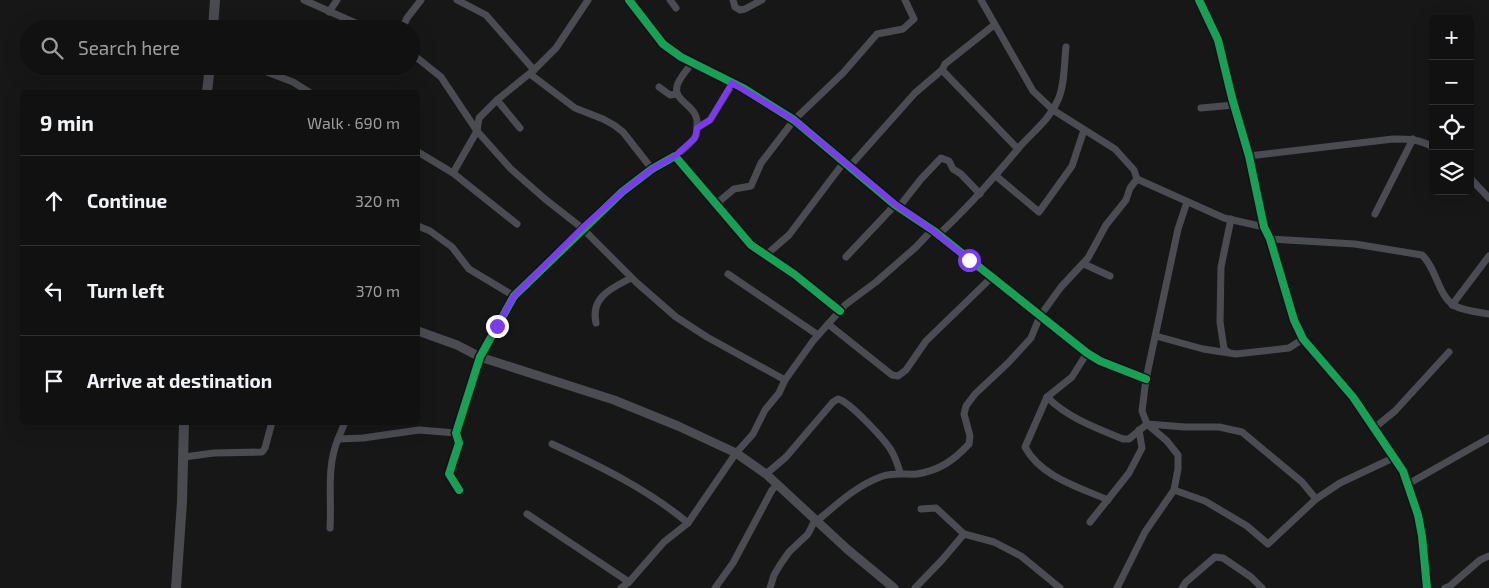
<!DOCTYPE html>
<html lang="en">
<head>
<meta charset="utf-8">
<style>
  :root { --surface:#111112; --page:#1a1a1b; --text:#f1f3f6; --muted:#9c9d9f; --line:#303132 }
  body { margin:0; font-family:"Exo 2",sans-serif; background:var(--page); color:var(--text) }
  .controls { position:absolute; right:15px; top:15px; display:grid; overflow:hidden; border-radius:8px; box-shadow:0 5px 20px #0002 }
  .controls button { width:45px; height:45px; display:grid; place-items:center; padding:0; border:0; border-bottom:1px solid var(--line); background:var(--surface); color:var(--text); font:25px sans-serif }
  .stop { position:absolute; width:15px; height:15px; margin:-11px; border:4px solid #7c3aed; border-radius:50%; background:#fff }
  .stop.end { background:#7c3aed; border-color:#fff; box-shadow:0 1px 5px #0008 }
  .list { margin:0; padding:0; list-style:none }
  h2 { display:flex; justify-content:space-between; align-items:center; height:65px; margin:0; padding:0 20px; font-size:21px }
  h2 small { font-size:16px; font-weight:400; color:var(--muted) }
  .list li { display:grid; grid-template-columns:32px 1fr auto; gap:15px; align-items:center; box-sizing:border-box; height:90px; padding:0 20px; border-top:1px solid var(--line) }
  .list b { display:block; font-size:19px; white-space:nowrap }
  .list em { font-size:16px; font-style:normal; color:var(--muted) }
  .icon { flex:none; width:28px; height:28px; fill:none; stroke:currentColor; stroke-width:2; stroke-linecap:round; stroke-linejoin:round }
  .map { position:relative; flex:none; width:1489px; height:588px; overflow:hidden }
  .search { position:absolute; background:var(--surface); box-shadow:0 5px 20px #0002; left:20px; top:20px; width:400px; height:55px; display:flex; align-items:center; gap:12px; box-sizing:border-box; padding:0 18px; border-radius:28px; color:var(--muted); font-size:19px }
  .panel { position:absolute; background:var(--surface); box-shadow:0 5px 20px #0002; left:20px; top:90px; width:400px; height:335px; border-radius:8px }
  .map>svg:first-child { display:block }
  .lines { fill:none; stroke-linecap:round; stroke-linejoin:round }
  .minor { stroke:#4b4c51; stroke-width:7 }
  .tertiary { stroke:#4b4c51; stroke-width:9 }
  .secondary { stroke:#4a4b4f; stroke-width:10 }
  .cycleway-casing { stroke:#121114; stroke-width:11 }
  .cycleway { stroke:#1a9f57; stroke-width:8 }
  .route { stroke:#7c3aed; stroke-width:6 }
</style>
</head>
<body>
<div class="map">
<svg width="1489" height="588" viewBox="0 0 1489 588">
  <rect width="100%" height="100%" fill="#171718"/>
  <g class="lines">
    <!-- minor -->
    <g class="minor">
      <path d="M304,0L369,29"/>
      <path d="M457,0L486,15L534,70"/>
      <path d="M670,0L676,8"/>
      <path d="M733,0L735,7L740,10L745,9L762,0"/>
      <path d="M981,0L1033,91L1053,110L1115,149L1134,170L1137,179L1224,218L1264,227"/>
      <path d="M1199,0L1218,40L1232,98L1249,156L1264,227L1270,239L1294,320L1303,339L1353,397L1403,471L1418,515L1422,536L1427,588"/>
      <path d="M329,12L337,0"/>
      <path d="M402,29L407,18L421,0"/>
      <path d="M411,53L441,77L477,131L510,168L545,199L582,228L637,283L676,317L707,337L785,380"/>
      <path d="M210,67L264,71L293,82L309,92"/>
      <path d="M942,70L1018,149"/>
      <path d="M530,74L575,108L603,119L614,125L623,132L652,169"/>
      <path d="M659,87L670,95L677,94"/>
      <path d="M497,100L520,128"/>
      <path d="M1201,108L1234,105"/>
      <path d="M697,128L710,120L733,83"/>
      <path d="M418,152L453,173L517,224"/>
      <path d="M675,156C681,151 691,144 695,137C697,135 697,129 697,126C699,104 673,103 677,86C679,78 687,70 692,63"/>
      <path d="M1249,156L1393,139C1408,139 1419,139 1433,147"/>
      <path d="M850,166L915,93L942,70L945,64L994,25"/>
      <path d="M453,173L477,131L479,118L497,100L534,70L556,48L588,0"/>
      <path d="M996,176L1039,212L1072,166L1084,130"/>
      <path d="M1470,178L1489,198"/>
      <path d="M716,204L734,189L751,186L761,163L794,120L843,73L877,34L903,29L914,19L905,0"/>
      <path d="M899,207L921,179L941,158L949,161L953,169L961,174L980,194"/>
      <path d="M1375,214L1413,139"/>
      <path d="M418,226L430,231L452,247L469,269L514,296"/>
      <path d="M938,235C967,209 992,180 1017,150C1031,133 1049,121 1058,100C1065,84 1064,64 1066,47"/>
      <path d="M1270,239L1355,244L1422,255C1436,267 1439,298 1455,306C1465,311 1478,312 1489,314"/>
      <path d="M766,255L789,235L844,162"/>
      <path d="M846,257L895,205"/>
      <path d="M1084,264L1110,276"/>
      <path d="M728,274L818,335"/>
      <path d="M1452,305L1489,256"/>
      <path d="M596,323C590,297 612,288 631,278"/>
      <path d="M828,324L892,375L898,376L906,370L926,341L991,278"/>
      <path d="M1156,336L1203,349L1236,354L1289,348L1303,339"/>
      <path d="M1228,352L1224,349L1220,322L1221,267L1231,219"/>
      <path d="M1087,353L1072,377L1047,397L1025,447C1041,477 1079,487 1108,500"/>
      <path d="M1047,397C1068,418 1096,428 1123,439H1129L1147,424L1142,411L1146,379L1178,229L1187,202"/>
      <path d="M345,422L338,439L363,438L419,430L456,433"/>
      <path d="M1373,429L1395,411L1449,352"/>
      <path d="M552,444C598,465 649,490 688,523"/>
      <path d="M184,457L214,453L262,452L265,448L272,422"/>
      <path d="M766,474L786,457L833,402L838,399C849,401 884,439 891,450C895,457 898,465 900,473"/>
      <path d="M1408,484L1489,438"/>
      <path d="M459,490L449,474L459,443L456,433L480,357L514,296L622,192L652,169L675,156L751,245L794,274L840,311"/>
      <path d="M1174,490L1205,501L1247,526L1268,544L1316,499L1340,483L1393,458"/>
      <path d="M921,509L936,508L964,534L994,542L1021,556L1060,588"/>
      <path d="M527,514L629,582"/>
      <path d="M817,521C837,504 857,485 883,476C896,472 905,475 917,474C940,470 953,461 969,444L970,436L964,414L966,406L975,394L1008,363L1031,338L1040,316L1061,287L1088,258L1106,225L1126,200L1130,188L1137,179"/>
      <path d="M1090,522L1129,473L1142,448L1139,430"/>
      <path d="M330,528C332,498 326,468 338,439"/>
      <path d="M621,588L629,582L664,542L688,523L736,453L753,434L765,410L779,393L785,380L813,341L845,305L876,282L916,247L932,230"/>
      <path d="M715,588L733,563L772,490L777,485"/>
      <path d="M770,588L774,575L780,565L789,552L808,534L815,520"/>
      <path d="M915,588L942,560L964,534"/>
      <path d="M1117,588L1145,532L1174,490L1178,469V455L1167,441L1147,424L1185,427H1219L1242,432L1302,482L1316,499"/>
      <path d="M1182,588L1186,582L1215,557L1223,558L1251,577L1262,588"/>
      <path d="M1445,588L1450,586L1480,560L1489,556"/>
    </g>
    <!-- tertiary -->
    <g class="tertiary">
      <path d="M629,0L663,44L681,57L743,88L794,120L895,205L934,231L1087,353L1100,361L1146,379"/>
      <path d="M418,331L457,345L480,357L614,400L678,426L736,453L766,474L847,549L894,588"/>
    </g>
    <!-- secondary -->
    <g class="secondary">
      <path d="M213,29L215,0"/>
      <path d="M207,92L210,66"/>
      <path d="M176,588L182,502L184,422"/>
    </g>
    <!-- cycleway casing -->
    <g class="cycleway-casing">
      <g id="cycleway">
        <path d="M629,0L663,44L681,57L743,88L794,120L895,205L934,231L1087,353L1100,361L1146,379"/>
        <path d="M1199,0L1218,40L1232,98L1249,156L1264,227L1270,239L1294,320L1303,339L1353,397L1403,471L1418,515L1422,536L1427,588"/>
        <path d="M459,490L449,474L459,443L456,433L480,357L514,296L622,192L652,169L675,156L751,245L794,274L840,311"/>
      </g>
    </g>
    <!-- cycleway -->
    <use href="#cycleway" class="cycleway"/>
  </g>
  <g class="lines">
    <!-- route -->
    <path class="route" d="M497,326L514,296L582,228L622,192L652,169L675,156L695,138L697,128L710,120L732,83L794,120L895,204L932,230L969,260"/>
  </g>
</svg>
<div class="controls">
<button>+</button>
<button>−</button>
<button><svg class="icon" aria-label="locate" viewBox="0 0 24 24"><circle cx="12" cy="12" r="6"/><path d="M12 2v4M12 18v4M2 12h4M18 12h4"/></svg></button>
<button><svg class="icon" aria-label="layers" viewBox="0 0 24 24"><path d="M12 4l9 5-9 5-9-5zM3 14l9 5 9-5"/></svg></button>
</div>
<div class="stop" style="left:969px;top:260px"></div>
<div class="stop end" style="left:497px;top:326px"></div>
<div class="search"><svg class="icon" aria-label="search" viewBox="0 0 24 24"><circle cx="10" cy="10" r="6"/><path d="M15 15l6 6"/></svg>Search here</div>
<section class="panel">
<h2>9 min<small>Walk · 690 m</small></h2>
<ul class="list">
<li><svg class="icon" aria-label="ahead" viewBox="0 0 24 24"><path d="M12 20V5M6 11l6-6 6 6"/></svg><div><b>Continue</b></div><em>320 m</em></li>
<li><svg class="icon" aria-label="left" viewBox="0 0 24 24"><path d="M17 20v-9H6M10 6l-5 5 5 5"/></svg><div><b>Turn left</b></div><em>370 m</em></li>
<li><svg class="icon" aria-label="arrive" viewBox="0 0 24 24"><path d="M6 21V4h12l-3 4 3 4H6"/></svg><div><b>Arrive at destination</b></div></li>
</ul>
</section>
</div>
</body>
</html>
